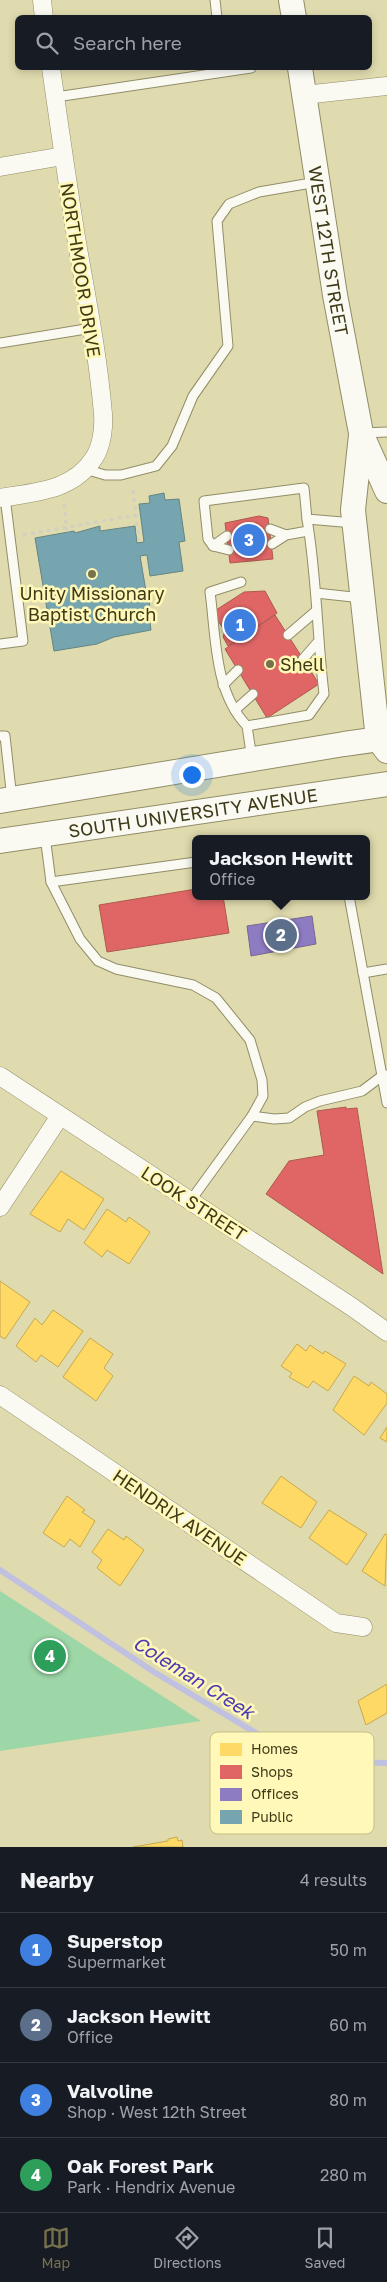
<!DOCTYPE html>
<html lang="en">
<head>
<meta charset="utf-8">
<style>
  :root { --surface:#171b24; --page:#20242c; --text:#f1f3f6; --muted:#9ea1a6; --line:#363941; --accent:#77724c }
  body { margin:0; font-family:"Golos Text",sans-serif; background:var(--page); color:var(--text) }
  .you { position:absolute; left:191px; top:774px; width:18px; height:18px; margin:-12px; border:4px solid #fff; border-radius:50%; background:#1a73e8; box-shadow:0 0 0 8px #1a73e833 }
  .badge { display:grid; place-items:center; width:32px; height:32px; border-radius:50%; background:var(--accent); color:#fff; font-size:16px; font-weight:700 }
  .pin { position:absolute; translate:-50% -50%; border:2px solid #fff; box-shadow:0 1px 5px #0006 }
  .popup { position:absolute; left:192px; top:835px; width:178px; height:65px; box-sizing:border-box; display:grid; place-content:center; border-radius:8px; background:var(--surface); filter:drop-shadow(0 1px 4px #0005); font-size:16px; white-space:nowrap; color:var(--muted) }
  .popup b { font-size:19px; color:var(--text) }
  .popup::after { content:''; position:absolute; left:50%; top:100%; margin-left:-10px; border:10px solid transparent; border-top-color:var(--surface) }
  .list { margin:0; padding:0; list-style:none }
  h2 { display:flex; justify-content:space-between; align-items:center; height:65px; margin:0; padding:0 20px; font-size:21px }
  h2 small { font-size:16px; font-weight:400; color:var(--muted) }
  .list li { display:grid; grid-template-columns:32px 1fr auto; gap:15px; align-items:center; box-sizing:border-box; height:75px; padding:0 20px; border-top:1px solid var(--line) }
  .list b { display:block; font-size:19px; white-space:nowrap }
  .list p { margin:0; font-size:16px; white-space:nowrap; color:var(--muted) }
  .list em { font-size:16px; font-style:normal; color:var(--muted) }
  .icon { flex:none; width:28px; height:28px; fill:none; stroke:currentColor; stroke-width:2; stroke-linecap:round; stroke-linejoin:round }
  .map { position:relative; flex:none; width:387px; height:1847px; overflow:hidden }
  .search { position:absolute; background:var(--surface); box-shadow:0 2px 8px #0003; left:15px; right:15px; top:15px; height:55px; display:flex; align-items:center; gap:12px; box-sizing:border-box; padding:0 18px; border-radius:8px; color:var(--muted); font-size:19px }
  .sheet { height:365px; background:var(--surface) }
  nav { display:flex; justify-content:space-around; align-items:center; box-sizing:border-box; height:70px; border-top:1px solid var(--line); background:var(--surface); font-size:14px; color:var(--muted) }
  nav a { display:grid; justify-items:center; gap:2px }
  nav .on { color:var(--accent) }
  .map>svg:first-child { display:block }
  .green { fill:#9dd6a7 }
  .homes { fill:#ffd966; stroke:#c5a94f }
  .shops { fill:#e06666; stroke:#af594f }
  .offices { fill:#8e7cc3; stroke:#766890 }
  .public { fill:#76a5af; stroke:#658582 }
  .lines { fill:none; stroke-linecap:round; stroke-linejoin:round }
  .stream { stroke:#c0c0e1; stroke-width:6 }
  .service-casing { stroke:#918d68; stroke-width:11 }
  .minor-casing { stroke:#918d68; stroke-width:19 }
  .secondary-casing { stroke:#918d68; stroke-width:26 }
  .path { stroke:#d2d0c2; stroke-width:3; stroke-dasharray:4 4; stroke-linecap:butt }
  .service { stroke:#fafaf3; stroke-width:9 }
  .minor { stroke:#fafaf3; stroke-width:18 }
  .secondary { stroke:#fafaf3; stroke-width:24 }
  .poi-dot { fill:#77724c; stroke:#fff8b8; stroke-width:2 }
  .labels { text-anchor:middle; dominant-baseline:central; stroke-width:5; stroke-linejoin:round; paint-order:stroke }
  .street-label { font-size:18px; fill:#3e3a18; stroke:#fff8b8 }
  .poi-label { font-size:18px; fill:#3e3a18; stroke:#fff8b8 }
  .water-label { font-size:19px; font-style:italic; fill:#4c3ab6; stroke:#fff8b8 }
  .key { fill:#fff8b8; stroke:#c5bf88; stroke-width:1 }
  .key-label { font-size:14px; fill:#3e3a18 }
</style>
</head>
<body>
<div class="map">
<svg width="387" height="1847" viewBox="0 0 387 1847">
  <rect width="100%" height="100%" fill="#e0dbae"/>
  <!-- green -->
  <path class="green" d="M0,1591L201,1721L0,1751Z"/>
  <!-- homes -->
  <g class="homes">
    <path d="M61,1171L104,1199L84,1230L68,1219L60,1232L30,1214Z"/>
    <path d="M107,1209L126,1222L129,1217L150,1232L129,1264L107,1250L102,1257L84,1243Z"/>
    <path d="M0,1281L30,1302L5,1339L0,1336Z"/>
    <path d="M53,1310L83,1331L58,1367L41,1355L36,1362L16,1346L35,1318L42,1325Z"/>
    <path d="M90,1338L113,1354L104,1368L113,1376L96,1401L63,1377Z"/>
    <path d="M297,1344L306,1351L310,1345L323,1354L325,1351L346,1364L328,1391L313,1381L308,1388L289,1377L292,1373L281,1366Z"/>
    <path d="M354,1376L369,1386L371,1382L387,1394V1403L364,1435L333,1410Z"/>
    <path d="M387,1427V1442L380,1438Z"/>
    <path d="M281,1476L317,1502L301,1528L262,1503Z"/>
    <path d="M67,1496L85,1510L82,1512L95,1521L80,1547L70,1539L64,1547L43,1533Z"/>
    <path d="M329,1510L367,1534L347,1565L309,1538Z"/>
    <path d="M108,1529L124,1540L126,1536L144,1550L120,1586L97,1568L102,1560L92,1552Z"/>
    <path d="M385,1534L387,1535L385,1586L362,1571Z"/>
    <path d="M387,1684V1713L366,1725L358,1701Z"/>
    <path d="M177,1837L178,1841L182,1840L183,1847H133L168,1841V1839Z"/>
  </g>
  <!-- shops -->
  <g class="shops">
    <path d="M259,516L268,518L273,559L230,563L225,523Z"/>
    <path d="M265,591L277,613L228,646L223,637L225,631L216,618V610L244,592Z"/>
    <path d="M275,615L319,684L267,718L225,649Z"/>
    <path d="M196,889V896H223L229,933L107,952L99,905Z"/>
    <path d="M346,1107V1109L357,1108L383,1274L266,1194L289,1161L324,1155L317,1111Z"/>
  </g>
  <!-- offices -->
  <path class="offices" d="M312,916L316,944L251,956L247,926Z"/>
  <!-- public -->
  <path class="public" d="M164,493L165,500L179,499L185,541L179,542L183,571L150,576L147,555L140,556L147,597H149L150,609H148L151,630L114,637L97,644L54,651L35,538L74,531L75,533L100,526V531L135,526L137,543L144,542L139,504L150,503L149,496Z"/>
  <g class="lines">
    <!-- stream -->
    <path class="stream" d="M0,1570L154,1672L303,1761L387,1763"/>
    <!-- service casing -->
    <g class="service-casing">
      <g id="service">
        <path d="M215,0L217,18"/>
        <path d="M56,97L251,68"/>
        <path d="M0,343L92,328"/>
        <path d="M362,433L387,432"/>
        <path d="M85,469L105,475H121L156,466L172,446L193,396L228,346L217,221L229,204L259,192L317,182"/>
        <path d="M270,529L286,535"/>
        <path d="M272,544L286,535L308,531"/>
        <path d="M213,546L227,536"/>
        <path d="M229,550L213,546L208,539L204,501L304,488L307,519L354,523"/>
        <path d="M241,582L210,592C216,636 214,692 247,726L309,715L324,694C317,636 317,577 307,519"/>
        <path d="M316,593L362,598"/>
        <path d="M288,635L316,611"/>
        <path d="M0,644L23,641L5,497"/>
        <path d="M303,659L317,643"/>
        <path d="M223,685L238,670"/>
        <path d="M235,710L253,694"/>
        <path d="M247,726L252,759"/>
        <path d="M0,736H5L12,799"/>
        <path d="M45,836L51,882L196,862"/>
        <path d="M51,882L80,939L98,961L116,969L193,985L216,998L250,1040L262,1080L263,1096L252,1116L191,1200"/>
        <path d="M349,896L387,1103"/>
        <path d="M363,973L387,969"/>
        <path d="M252,1116L274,1119L289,1118L305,1107L320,1101L362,1091L382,1076L387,1075"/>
      </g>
    </g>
    <!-- minor casing -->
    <g class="minor-casing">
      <g id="minor">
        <path d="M42,0L44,18"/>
        <path d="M304,95L387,86"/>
        <path d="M0,167L63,156"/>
        <path d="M0,498C35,492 73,491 94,458C102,446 104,427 103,414C98,354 86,295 76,237C67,180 59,124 51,68"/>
        <path d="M0,1076L352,1307L387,1332"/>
        <path d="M0,1207L60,1116"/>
        <path d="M0,1395L336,1623L363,1627"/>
      </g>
    </g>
    <!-- secondary casing -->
    <g class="secondary-casing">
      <g id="secondary">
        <path d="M291,0L294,18"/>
        <path id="s1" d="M300,68L335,295L361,433L387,491"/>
        <path d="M361,435L353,510L378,739L387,751"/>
        <path d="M0,801L344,744L387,738"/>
        <path id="s2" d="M0,841L387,784"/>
      </g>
    </g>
    <!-- path -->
    <g class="path">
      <path d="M133,490L139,543"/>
      <path d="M64,504L67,532"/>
      <path d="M23,535L136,515"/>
    </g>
    <!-- service -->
    <use href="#service" class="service"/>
    <!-- minor -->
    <use href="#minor" class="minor"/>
    <!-- secondary -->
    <use href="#secondary" class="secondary"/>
  </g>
  <!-- markers -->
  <g class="poi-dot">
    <circle cx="92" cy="574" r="5"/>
    <circle cx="270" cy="664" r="5"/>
  </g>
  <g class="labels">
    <!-- street labels -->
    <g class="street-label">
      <text stroke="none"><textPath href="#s1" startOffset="185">WEST 12TH STREET</textPath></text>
      <text transform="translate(81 270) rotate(81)">NORTHMOOR DRIVE</text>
      <text stroke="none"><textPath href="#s2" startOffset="195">SOUTH UNIVERSITY AVENUE</textPath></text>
      <text transform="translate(194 1203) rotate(33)">LOOK STREET</text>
      <text transform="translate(180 1517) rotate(34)">HENDRIX AVENUE</text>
    </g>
    <!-- poi labels -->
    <g class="poi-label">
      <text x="92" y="593">Unity Missionary<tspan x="92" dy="21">Baptist Church</tspan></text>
      <text x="280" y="664" text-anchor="start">Shell</text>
    </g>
    <!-- water labels -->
    <g class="water-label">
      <text transform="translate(194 1677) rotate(32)">Coleman Creek</text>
    </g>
  </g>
  <!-- legend -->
  <rect x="210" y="1732" width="164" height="102" rx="8" class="key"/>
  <rect x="220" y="1743" width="22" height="13" fill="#ffd966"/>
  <rect x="220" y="1765" width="22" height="14" fill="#e06666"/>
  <rect x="220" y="1788" width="22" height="13" fill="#8e7cc3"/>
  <rect x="220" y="1810" width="22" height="14" fill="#76a5af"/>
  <g class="key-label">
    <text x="251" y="1754">Homes</text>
    <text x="251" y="1777">Shops</text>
    <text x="251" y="1799">Offices</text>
    <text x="251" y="1822">Public</text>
  </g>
</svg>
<div class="you"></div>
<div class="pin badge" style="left:240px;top:625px;background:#3f7fe0">1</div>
<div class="pin badge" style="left:281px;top:935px;background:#5c6f8a">2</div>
<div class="popup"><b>Jackson Hewitt</b>Office</div>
<div class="pin badge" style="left:249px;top:540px;background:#3f7fe0">3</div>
<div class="pin badge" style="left:50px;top:1656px;background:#2e9e5b">4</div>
<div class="search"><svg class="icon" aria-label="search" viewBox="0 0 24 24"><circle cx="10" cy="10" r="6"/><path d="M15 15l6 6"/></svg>Search here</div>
</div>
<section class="sheet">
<h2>Nearby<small>4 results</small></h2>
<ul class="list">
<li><span class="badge" style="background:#3f7fe0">1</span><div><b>Superstop</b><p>Supermarket</p></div><em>50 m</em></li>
<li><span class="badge" style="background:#5c6f8a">2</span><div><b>Jackson Hewitt</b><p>Office</p></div><em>60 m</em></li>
<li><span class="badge" style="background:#3f7fe0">3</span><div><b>Valvoline</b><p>Shop · West 12th Street</p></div><em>80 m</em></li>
<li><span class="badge" style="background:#2e9e5b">4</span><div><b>Oak Forest Park</b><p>Park · Hendrix Avenue</p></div><em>280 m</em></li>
</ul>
</section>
<nav>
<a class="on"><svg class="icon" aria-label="map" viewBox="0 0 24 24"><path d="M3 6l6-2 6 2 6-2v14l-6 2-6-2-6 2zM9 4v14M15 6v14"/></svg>Map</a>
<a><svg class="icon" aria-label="directions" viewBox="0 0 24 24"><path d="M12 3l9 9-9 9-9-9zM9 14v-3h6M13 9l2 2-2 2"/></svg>Directions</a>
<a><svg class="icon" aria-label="saved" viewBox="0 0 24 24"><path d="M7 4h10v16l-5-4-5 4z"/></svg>Saved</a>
</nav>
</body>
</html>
